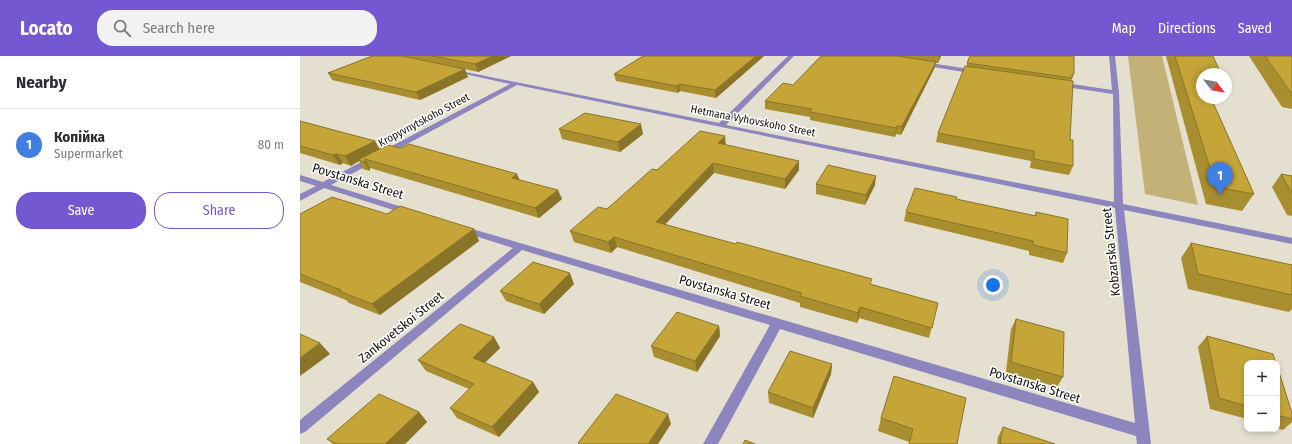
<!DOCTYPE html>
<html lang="en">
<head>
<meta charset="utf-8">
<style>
  :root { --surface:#fff; --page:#f2f2f3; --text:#2b2b33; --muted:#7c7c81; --line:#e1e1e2; --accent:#7458d2 }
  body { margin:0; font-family:"Fira Sans Condensed",sans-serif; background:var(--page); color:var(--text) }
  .controls { position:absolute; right:12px; bottom:12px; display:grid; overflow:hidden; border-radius:8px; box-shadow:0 2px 6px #0003 }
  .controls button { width:36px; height:36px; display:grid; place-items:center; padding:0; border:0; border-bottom:1px solid var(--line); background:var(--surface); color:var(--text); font:20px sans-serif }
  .compass { position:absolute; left:896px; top:12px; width:36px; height:36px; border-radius:50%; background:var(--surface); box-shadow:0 2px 6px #0003; rotate:121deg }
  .you { position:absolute; left:693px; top:229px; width:14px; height:14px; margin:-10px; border:3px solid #fff; border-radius:50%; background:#1a73e8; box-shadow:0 0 0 6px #1a73e833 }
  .badge { display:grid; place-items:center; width:26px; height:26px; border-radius:50%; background:var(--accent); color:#fff; font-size:13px; font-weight:700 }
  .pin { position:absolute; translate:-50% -33px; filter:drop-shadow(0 1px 2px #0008) }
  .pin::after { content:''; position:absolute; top:21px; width:14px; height:12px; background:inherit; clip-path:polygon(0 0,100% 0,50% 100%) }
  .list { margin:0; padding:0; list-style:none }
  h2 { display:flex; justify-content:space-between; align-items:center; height:52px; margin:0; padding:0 16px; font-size:17px }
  h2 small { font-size:13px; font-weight:400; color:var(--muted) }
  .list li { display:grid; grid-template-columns:26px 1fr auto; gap:12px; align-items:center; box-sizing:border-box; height:72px; padding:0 16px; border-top:1px solid var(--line) }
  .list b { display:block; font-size:15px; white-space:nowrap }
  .list p { margin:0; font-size:13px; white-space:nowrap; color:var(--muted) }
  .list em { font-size:13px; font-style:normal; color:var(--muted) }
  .actions { display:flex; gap:8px; padding:12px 16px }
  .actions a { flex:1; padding:9px 0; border:1px solid var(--accent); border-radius:16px; text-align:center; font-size:14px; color:var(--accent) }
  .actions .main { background:var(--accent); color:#fff }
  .icon { flex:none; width:22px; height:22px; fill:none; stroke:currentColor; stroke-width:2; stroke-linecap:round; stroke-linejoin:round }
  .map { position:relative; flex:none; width:992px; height:388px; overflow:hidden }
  header { display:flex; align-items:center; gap:24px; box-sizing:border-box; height:56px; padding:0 20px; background:var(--accent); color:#fff }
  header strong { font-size:19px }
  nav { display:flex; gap:22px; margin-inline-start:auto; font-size:14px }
  .search { width:280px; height:36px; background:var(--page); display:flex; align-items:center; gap:10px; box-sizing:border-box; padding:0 14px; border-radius:16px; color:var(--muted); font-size:15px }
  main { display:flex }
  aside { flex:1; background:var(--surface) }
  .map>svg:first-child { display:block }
  .green { fill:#c3b178 }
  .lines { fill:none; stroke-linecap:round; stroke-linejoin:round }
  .minor { fill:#8c85be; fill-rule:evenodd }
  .wall { fill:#a98e30 }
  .shaded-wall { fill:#8a7427 }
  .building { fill:#c5a538; stroke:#8a7427 }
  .labels { text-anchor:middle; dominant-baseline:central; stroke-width:3; stroke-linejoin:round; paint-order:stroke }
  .far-street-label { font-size:11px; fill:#16140e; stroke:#fff }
  .street-label { font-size:13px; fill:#16140e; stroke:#fff }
</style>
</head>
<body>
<header>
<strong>Locato</strong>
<div class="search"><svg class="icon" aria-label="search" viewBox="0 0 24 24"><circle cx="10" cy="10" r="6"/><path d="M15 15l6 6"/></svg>Search here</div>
<nav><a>Map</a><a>Directions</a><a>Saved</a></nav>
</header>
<main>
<aside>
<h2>Nearby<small></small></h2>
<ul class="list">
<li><span class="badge" style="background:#3f7fe0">1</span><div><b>Копійка</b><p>Supermarket</p></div><em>80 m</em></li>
</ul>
<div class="actions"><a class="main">Save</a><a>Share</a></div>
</aside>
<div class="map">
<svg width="992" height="388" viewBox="0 0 992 388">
  <rect width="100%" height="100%" fill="#e5dfcf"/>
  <!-- green -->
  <path class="green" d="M828,0H862L898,149L845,138Z"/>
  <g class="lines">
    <!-- minor -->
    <g class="minor">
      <path d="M488,0H494L426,69L814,146L813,38L759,30L756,28L759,26L812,34L809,0H815L819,37L823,148L992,182V188L824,154L851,388H837L836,380L480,273L418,388H403L470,269L222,194L5,376L0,378V364L213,192L159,175L157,173L162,170L835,367L815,152L217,29L31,129L112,154L114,156L112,158H106L24,132L0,145V138L16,130L0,125V119L23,126L210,28L151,15V13L419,67Z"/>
      <path d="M623,6L676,14L679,16L676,18L621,9L620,8Z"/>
    </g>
  </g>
  <!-- wall -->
  <g class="wall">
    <path d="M72,0H211L178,16L164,13L168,21L120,44L32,24L28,17Z"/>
    <path d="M464,0L416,42L380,35L378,37L316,25L314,18Z"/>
    <path d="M521,0H641L638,7H636L634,13L601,79L596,78L595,81L510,64V61L465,53V45L493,29Z"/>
    <path d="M866,0H913L902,42L954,138L942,155L906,148Z"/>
    <path d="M949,0H992V53L982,51Z"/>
    <path d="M667,7L774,18L771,25L770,84L773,110L769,119L730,112L731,105L636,86L638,77L667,10Z"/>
    <path d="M0,65L75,85L79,93L101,92L217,118L219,124L262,143L239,162L70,112V115L63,113L59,105L51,110L43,107L40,109L0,97Z"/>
    <path d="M259,73L343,78L320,96L262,83Z"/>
    <path d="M426,89L499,114L485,133L414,117L365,168L572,229L638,247L629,282L559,262L557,267L500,251V247L317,191L311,197L274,186L270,175L307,153L357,114Z"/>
    <path d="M981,118L992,120V160L987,159L972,131Z"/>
    <path d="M516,128L575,129L565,149L516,138Z"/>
    <path d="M656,143L735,160L736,156L767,197L763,207L729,199V195L604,165L606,156Z"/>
    <path d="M0,158H87L174,173L179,185L80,259L49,247L46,244L0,226Z"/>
    <path d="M891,187L992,209V253L989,256L888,233L881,202Z"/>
    <path d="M274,228L244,258L206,245L200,235Z"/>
    <path d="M716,263L763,321L757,331L706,316L711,273Z"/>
    <path d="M419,270L420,280L397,316L354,301L351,290Z"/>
    <path d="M907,280L947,307V363L910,353L898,291Z"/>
    <path d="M194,281L200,292L185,307L233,326L239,336L199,381L157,362L150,352L169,333L126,315L118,304Z"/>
    <path d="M532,308L531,318L513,362L469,347L468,336Z"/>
    <path d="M977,310L992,357V366L983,374L977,372Z"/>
    <path d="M666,342L609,386L578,375L581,362Z"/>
    <path d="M119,356L127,366L105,388H33L27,383Z"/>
    <path d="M703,371L755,388H697L698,381Z"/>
  </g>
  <!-- shaded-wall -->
  <g class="shaded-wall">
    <path d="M193,0H211L178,16L175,8Z"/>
    <path d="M456,0H464L416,42L415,34Z"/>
    <path d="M639,0H641L638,7Z"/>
    <path d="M636,6L634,13L601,79L602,70Z"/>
    <path d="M165,13L168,21L120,44L116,36Z"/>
    <path d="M379,28L380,35L378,37L377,30Z"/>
    <path d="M341,68L343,78L320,96L318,86Z"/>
    <path d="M597,70L596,78L595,81L596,72Z"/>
    <path d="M425,80L426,90L418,87Z"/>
    <path d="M75,85L80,94L58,104L59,105L51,110L45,100Z"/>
    <path d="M37,98L43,107L40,109L33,99Z"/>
    <path d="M65,103L70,112V115L64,106Z"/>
    <path d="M499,105V114L485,133V123Z"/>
    <path d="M413,107L414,117L358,176L356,166Z"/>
    <path d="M217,118L221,127L212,122Z"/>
    <path d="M576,120L575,129L565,149L566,139Z"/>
    <path d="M258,134L262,143L239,162L235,152Z"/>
    <path d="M174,173L179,185L80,259L72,248Z"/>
    <path d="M314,181L317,191L311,197L308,186Z"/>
    <path d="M270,217L274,228L244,258L239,248Z"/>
    <path d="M560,251L559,262L557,267L558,257Z"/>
    <path d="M419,270L420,280L397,316L395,305Z"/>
    <path d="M194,281L200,292L179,312L173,302Z"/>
    <path d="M20,287L30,298L0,320V302Z"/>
    <path d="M532,308L531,318L513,362V352Z"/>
    <path d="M233,326L239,336L199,381L192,371Z"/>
    <path d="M119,356L127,366L105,388H85Z"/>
    <path d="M368,358L371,368L358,388H348Z"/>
  </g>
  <!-- building -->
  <g class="building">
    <path d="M72,0H102L165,13L116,36L28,17Z"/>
    <path d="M132,0H193L175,8Z"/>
    <path d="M343,0H456L415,34L379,28L377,30L314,18Z"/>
    <path d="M521,0H597L636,6L602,70H597L596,72L510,56L512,53L465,45L483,27L493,29Z"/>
    <path d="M670,0H774V18H772V22L667,7Z"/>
    <path d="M875,0H913L921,18H902V42H911L954,138L916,131Z"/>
    <path d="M965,0H992V37H991Z"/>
    <path d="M665,10L773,25L770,84H773V110L734,103V95L638,77Z"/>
    <path d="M285,57L341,68L318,86L259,73Z"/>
    <path d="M0,65L75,85L45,100L37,98L33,99L0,90Z"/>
    <path d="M400,75L425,80L418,87L499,105L485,123L413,107L356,166L436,188L437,186L572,223L570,228L638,247L632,272L560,251L558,257L500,240L502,237L314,181L308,186L270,175L298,151L307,153L352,113L357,114Z"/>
    <path d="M109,88L217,118L212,122L258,134L235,152L65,103L64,106L58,104L87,89L101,92Z"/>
    <path d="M528,109L576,120L566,139L516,128Z"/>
    <path d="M981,118L992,120V137Z"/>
    <path d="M615,132L657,141L656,143L736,160V156L768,163L767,197L733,189V185L606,156Z"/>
    <path d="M32,141L87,158L100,150L174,173L72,248L39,235L41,234L0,218V158Z"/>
    <path d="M891,187L992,209V239L898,218Z"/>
    <path d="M233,206L270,217L239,248L200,235Z"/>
    <path d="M377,256L419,270L395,305L351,290Z"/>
    <path d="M716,263L764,276L763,321L711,306Z"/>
    <path d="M160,268L194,281L173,302L233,326L192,371L150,352L174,328L118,304Z"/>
    <path d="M0,278L20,287L0,302Z"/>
    <path d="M907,280L973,298L976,307H947V350L919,342Z"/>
    <path d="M490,295L532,308L513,352L468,336Z"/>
    <path d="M977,310L992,357V363L977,359Z"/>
    <path d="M594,320L666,342L657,388H609L613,373L581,362Z"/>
    <path d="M79,338L119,356L85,388H37L27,383Z"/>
    <path d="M316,338L368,358L348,388H280L278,387Z"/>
    <path d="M703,371L755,388H700Z"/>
    <path d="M445,384L455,388H443Z"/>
  </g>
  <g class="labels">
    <!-- far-street labels -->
    <g class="far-street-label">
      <text transform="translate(124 64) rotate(-28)">Kropyvnytskoho Street</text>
      <text transform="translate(453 65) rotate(11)">Hetmana Vyhovskoho Street</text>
    </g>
    <!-- street labels -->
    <g class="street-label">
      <text transform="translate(58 125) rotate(17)">Povstanska Street</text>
      <text transform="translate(811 196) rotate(-96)">Kobzarska Street</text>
      <text transform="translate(425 236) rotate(16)">Povstanska Street</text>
      <text transform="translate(101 271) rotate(-39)">Zankovetskoi Street</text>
      <text transform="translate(735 329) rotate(17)">Povstanska Street</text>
    </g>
  </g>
</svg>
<div class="controls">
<button>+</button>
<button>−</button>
</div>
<svg class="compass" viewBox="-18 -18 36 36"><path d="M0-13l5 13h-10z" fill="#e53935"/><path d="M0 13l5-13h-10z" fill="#7c7c81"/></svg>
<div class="you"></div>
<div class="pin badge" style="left:920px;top:139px;background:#3f7fe0">1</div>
</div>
</main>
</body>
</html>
